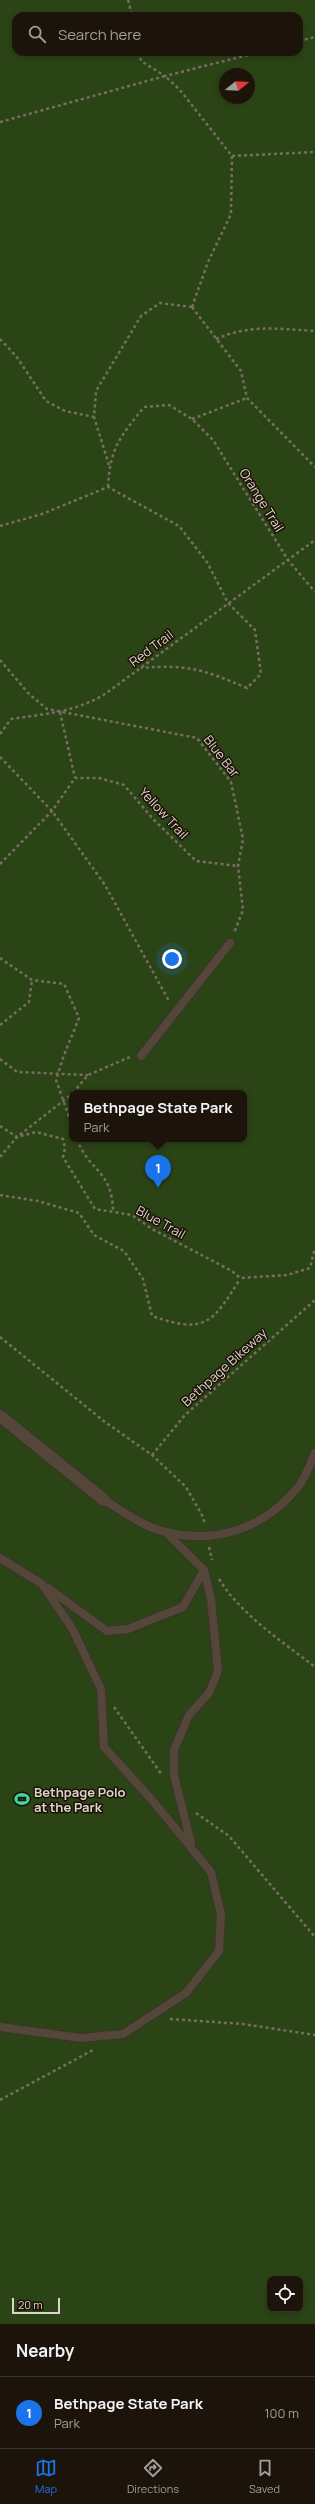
<!DOCTYPE html>
<html lang="en">
<head>
<meta charset="utf-8">
<style>
  :root { --surface:#1c140a; --page:#292118; --text:#f1f3f6; --muted:#a09e9c; --line:#3a332b; --accent:#1a73e8 }
  body { margin:0; font-family:Manrope,sans-serif; background:var(--page); color:var(--text) }
  .controls { position:absolute; right:12px; bottom:12px; display:grid; overflow:hidden; border-radius:8px; box-shadow:0 2px 6px #0003 }
  .controls button { width:36px; height:36px; display:grid; place-items:center; padding:0; border:0; border-bottom:1px solid var(--line); background:var(--surface); color:var(--text); font:20px sans-serif }
  .compass { position:absolute; left:219px; top:68px; width:36px; height:36px; border-radius:50%; background:var(--surface); box-shadow:0 2px 6px #0003; rotate:72deg }
  .scale { position:absolute; left:12px; bottom:10px; width:48px; box-sizing:border-box; padding-left:4px; border:2px solid #ddd5cd; border-top:0; font-size:11px; line-height:14px; white-space:nowrap; color:#ddd5cd; -webkit-text-stroke:3px #1c1106; paint-order:stroke }
  .you { position:absolute; left:172px; top:959px; width:14px; height:14px; margin:-10px; border:3px solid #fff; border-radius:50%; background:#1a73e8; box-shadow:0 0 0 6px #1a73e833 }
  .badge { display:grid; place-items:center; width:26px; height:26px; border-radius:50%; background:var(--accent); color:#fff; font-size:13px; font-weight:700 }
  .pin { position:absolute; translate:-50% -33px; filter:drop-shadow(0 1px 2px #0008) }
  .pin::after { content:''; position:absolute; top:21px; width:14px; height:12px; background:inherit; clip-path:polygon(0 0,100% 0,50% 100%) }
  .popup { position:absolute; left:69px; top:1090px; width:178px; height:52px; box-sizing:border-box; display:grid; place-content:center; border-radius:8px; background:var(--surface); filter:drop-shadow(0 1px 3px #0005); font-size:13px; white-space:nowrap; color:var(--muted) }
  .popup b { font-size:15px; color:var(--text) }
  .popup::after { content:''; position:absolute; left:50%; top:100%; margin-left:-8px; border:8px solid transparent; border-top-color:var(--surface) }
  .list { margin:0; padding:0; list-style:none }
  h2 { display:flex; justify-content:space-between; align-items:center; height:52px; margin:0; padding:0 16px; font-size:17px }
  h2 small { font-size:13px; font-weight:400; color:var(--muted) }
  .list li { display:grid; grid-template-columns:26px 1fr auto; gap:12px; align-items:center; box-sizing:border-box; height:72px; padding:0 16px; border-top:1px solid var(--line) }
  .list b { display:block; font-size:15px; white-space:nowrap }
  .list p { margin:0; font-size:13px; white-space:nowrap; color:var(--muted) }
  .list em { font-size:13px; font-style:normal; color:var(--muted) }
  .icon { flex:none; width:22px; height:22px; fill:none; stroke:currentColor; stroke-width:2; stroke-linecap:round; stroke-linejoin:round }
  .map { position:relative; flex:none; width:315px; height:2324px; overflow:hidden }
  .search { position:absolute; background:var(--surface); box-shadow:0 2px 6px #0003; left:12px; right:12px; top:12px; height:44px; display:flex; align-items:center; gap:10px; box-sizing:border-box; padding:0 14px; border-radius:12px; color:var(--muted); font-size:15px }
  .sheet { height:124px; background:var(--surface) }
  nav { display:flex; justify-content:space-around; align-items:center; box-sizing:border-box; height:56px; border-top:1px solid var(--line); background:var(--surface); font-size:11px; color:var(--muted) }
  nav a { display:grid; justify-items:center; gap:2px }
  nav .on { color:var(--accent) }
  .map>svg:first-child { display:block }
  .green { fill:#2b4416; fill-rule:evenodd }
  .lines { fill:none; stroke-linecap:round; stroke-linejoin:round }
  .service-casing { stroke:#3c332d; stroke-width:10 }
  .minor-casing { stroke:#3c332d; stroke-width:14 }
  .path { stroke:#786d63; stroke-width:2.5; stroke-dasharray:3 3; stroke-linecap:butt }
  .service { stroke:#544739; stroke-width:8 }
  .minor { stroke:#544739; stroke-width:12 }
  .labels { text-anchor:middle; dominant-baseline:central; stroke-width:3; stroke-linejoin:round; paint-order:stroke }
  .street-label { font-size:13px; fill:#ddd5cd; stroke:#1c1106 }
  .poi-label { font-size:13px; font-weight:bold; fill:#ddd5cd; stroke:#1c1106; text-anchor:start }
</style>
</head>
<body>
<div class="map">
<svg width="315" height="2324" viewBox="0 0 315 2324">
  <rect width="100%" height="100%" fill="#261a0e"/>
  <!-- green -->
  <path class="green" d="M0,0H315V2324H0ZM16,16H299V52H16ZM225,74H249V98H225ZM72,1093H244V1139H72ZM270,2279H300V2309H270Z"/>
  <g class="lines">
    <!-- service casing -->
    <g class="service-casing">
      <g id="service">
        <path d="M141,1056L230,943"/>
        <path d="M104,1500C123,1511 143,1527 166,1532C218,1545 266,1527 299,1486C306,1477 310,1463 315,1453"/>
        <path d="M0,1558L42,1584L72,1628L101,1689L104,1747L152,1800L211,1872L221,1915L219,1951L186,1993L123,2034L81,2038L0,2027"/>
        <path d="M48,1588L107,1631L128,1629L183,1607L204,1570L166,1532"/>
        <path d="M191,1843L174,1775V1750L189,1715L209,1693L218,1671L211,1599L204,1570"/>
      </g>
    </g>
    <!-- minor casing -->
    <g class="minor-casing">
      <path id="minor" d="M0,1416L104,1500"/>
    </g>
    <!-- path -->
    <g class="path">
      <path d="M128,0L132,16"/>
      <path d="M299,41L315,37"/>
      <path d="M139,52L141,61L165,76L260,52"/>
      <path d="M0,122L165,76L180,90L232,156"/>
      <path d="M232,156L315,152"/>
      <path d="M192,307L241,371L247,398L315,467"/>
      <path d="M192,307L208,262L231,214L232,156"/>
      <path d="M0,339L16,356L46,401L65,411L94,417"/>
      <path d="M216,339C250,324 279,329 315,331"/>
      <path d="M192,419L247,398"/>
      <path d="M109,465L94,417L96,391L141,316L160,303L192,307"/>
      <path d="M108,487C110,447 121,436 144,407L169,405L192,419L213,440L288,560L315,592"/>
      <path d="M0,526L42,514L108,487L179,526L207,562L228,603L255,630L261,674L247,688C204,670 189,664 141,668"/>
      <path d="M0,660L29,694L47,709L197,738L231,782L243,839L238,866L243,910L234,933"/>
      <path d="M60,712L75,778"/>
      <path d="M0,734L11,719C44,714 76,712 105,694L315,540"/>
      <path d="M0,757L52,811L105,885L169,1001"/>
      <path d="M0,864L52,811L75,778H99L124,785L154,820L196,861L238,866"/>
      <path d="M0,958L32,980L64,984L79,1018L64,1055L56,1080L72,1125"/>
      <path d="M0,1025L29,1002L32,980"/>
      <path d="M0,1059L17,1072L88,1075"/>
      <path d="M73,1093L88,1075L130,1057"/>
      <path d="M0,1126L17,1137L36,1132L63,1139L65,1148L63,1157L95,1209L132,1215L152,1229L232,1271L240,1278L287,1275L310,1268L315,1248"/>
      <path d="M77,1139C88,1171 112,1169 113,1211"/>
      <path d="M0,1157L17,1137L72,1094"/>
      <path d="M0,1195L38,1201L79,1213L94,1235L124,1251L143,1279L152,1316C206,1335 213,1322 240,1279"/>
      <path d="M0,1337L105,1422L152,1455L186,1487L203,1517L205,1525"/>
      <path d="M152,1455L185,1415L315,1300"/>
      <path d="M209,1547L212,1560"/>
      <path d="M219,1579C242,1616 282,1641 315,1667"/>
      <path d="M114,1707L162,1775"/>
      <path d="M196,1813L229,1836L315,1937"/>
      <path d="M170,2019L243,2024L315,2035"/>
      <path d="M0,2100L95,2049"/>
    </g>
    <!-- service -->
    <use href="#service" class="service"/>
    <!-- minor -->
    <use href="#minor" class="minor"/>
  </g>
  <!-- icons -->
  <defs>
    <g id="stadium-bare" transform="scale(1.2)"><path d="M0-5a6.5 5 0 1 0 0 10a6.5 5 0 1 0 0-10ZM-3.5-1.8h7v3.6h-7Z" fill="#3fd4a2" stroke="#1c1106" stroke-width="2.5" paint-order="stroke"/></g>
  </defs>
  <g fill-rule="evenodd">
    <use href="#stadium-bare" x="22" y="1799"/>
  </g>
  <g class="labels">
    <!-- street labels -->
    <g class="street-label">
      <text transform="translate(262 500) rotate(58)">Orange Trail</text>
      <text transform="translate(151 648) rotate(-37)">Red Trail</text>
      <text transform="translate(222 756) rotate(52)">Blue Bar</text>
      <text transform="translate(164 813) rotate(47)">Yellow Trail</text>
      <text transform="translate(161 1222) rotate(29)">Blue Trail</text>
      <text transform="translate(224 1367) rotate(-42)">Bethpage Bikeway</text>
    </g>
    <!-- poi labels -->
    <g class="poi-label">
      <text x="34" y="1792">Bethpage Polo<tspan x="34" dy="15">at the Park</tspan></text>
    </g>
  </g>
</svg>
<div class="controls">
<button><svg class="icon" aria-label="locate" viewBox="0 0 24 24"><circle cx="12" cy="12" r="6"/><path d="M12 2v4M12 18v4M2 12h4M18 12h4"/></svg></button>
</div>
<svg class="compass" viewBox="-18 -18 36 36"><path d="M0-13l5 13h-10z" fill="#e53935"/><path d="M0 13l5-13h-10z" fill="#a09e9c"/></svg>
<div class="scale">20 m</div>
<div class="you"></div>
<div class="pin badge" style="left:158px;top:1188px">1</div>
<div class="popup"><b>Bethpage State Park</b>Park</div>
<div class="search"><svg class="icon" aria-label="search" viewBox="0 0 24 24"><circle cx="10" cy="10" r="6"/><path d="M15 15l6 6"/></svg>Search here</div>
</div>
<section class="sheet">
<h2>Nearby<small></small></h2>
<ul class="list">
<li><span class="badge">1</span><div><b>Bethpage State Park</b><p>Park</p></div><em>100 m</em></li>
</ul>
</section>
<nav>
<a class="on"><svg class="icon" aria-label="map" viewBox="0 0 24 24"><path d="M3 6l6-2 6 2 6-2v14l-6 2-6-2-6 2zM9 4v14M15 6v14"/></svg>Map</a>
<a><svg class="icon" aria-label="directions" viewBox="0 0 24 24"><path d="M12 3l9 9-9 9-9-9zM9 14v-3h6M13 9l2 2-2 2"/></svg>Directions</a>
<a><svg class="icon" aria-label="saved" viewBox="0 0 24 24"><path d="M7 4h10v16l-5-4-5 4z"/></svg>Saved</a>
</nav>
</body>
</html>
